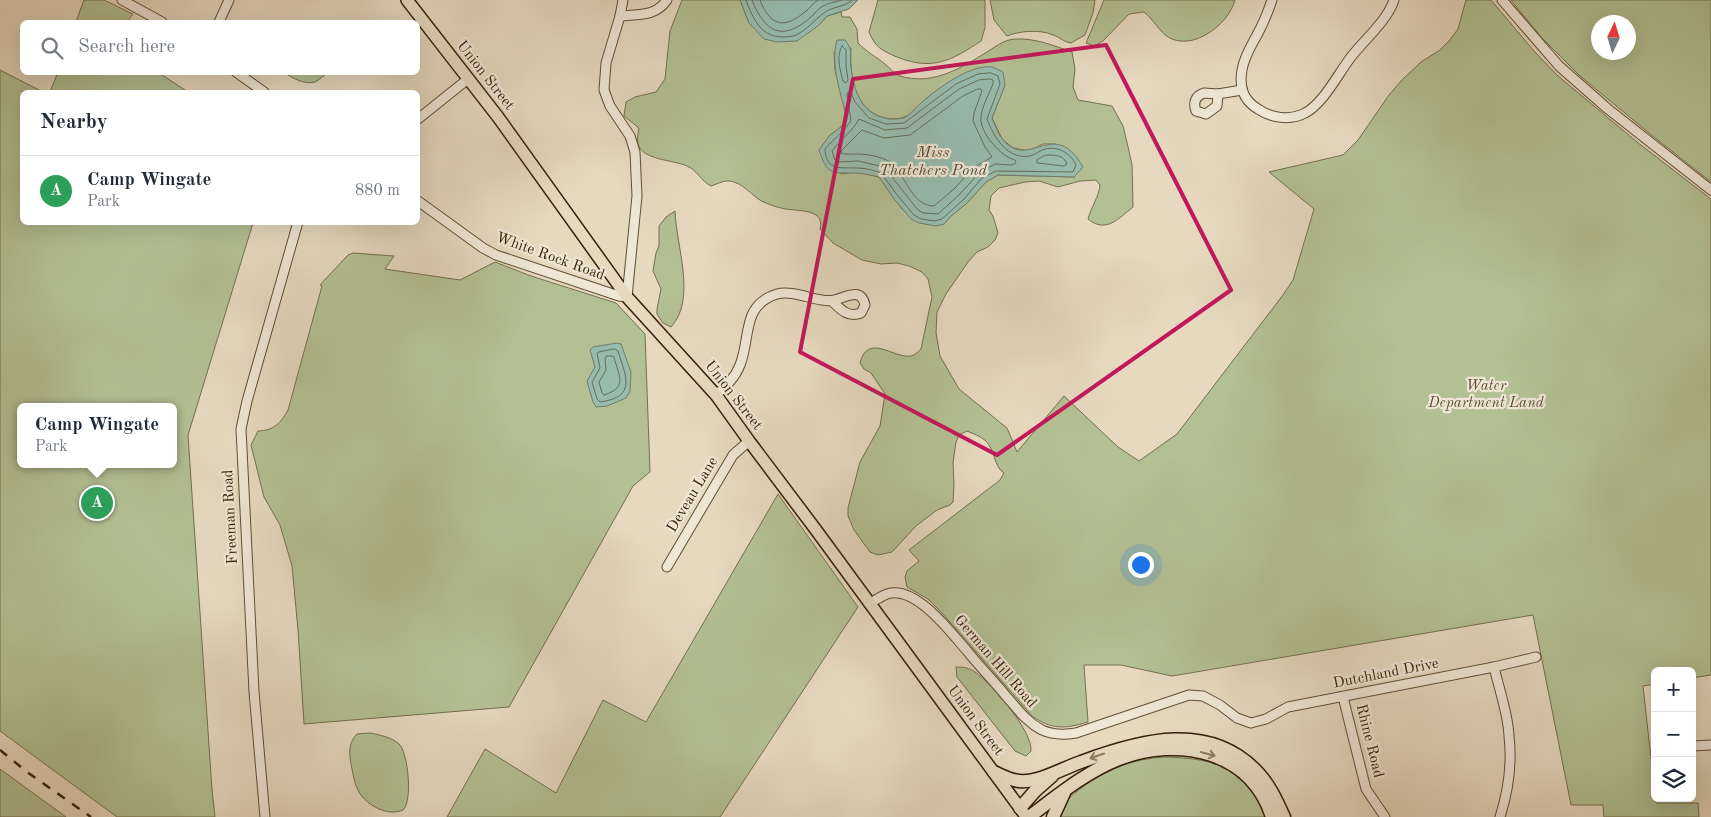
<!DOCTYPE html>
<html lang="en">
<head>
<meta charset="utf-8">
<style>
  :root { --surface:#fff; --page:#f6f6f7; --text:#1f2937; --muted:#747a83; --line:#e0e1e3; --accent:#0f766e }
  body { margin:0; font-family:"Old Standard TT",serif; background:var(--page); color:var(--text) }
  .controls { position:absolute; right:15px; bottom:15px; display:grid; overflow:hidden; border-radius:8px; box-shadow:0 5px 20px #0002 }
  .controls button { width:45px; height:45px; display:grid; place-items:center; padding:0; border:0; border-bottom:1px solid var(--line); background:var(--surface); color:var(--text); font:25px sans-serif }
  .compass { position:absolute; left:1591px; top:15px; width:45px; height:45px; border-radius:50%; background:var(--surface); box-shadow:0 5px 20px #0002; rotate:4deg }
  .you { position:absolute; left:1140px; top:564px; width:18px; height:18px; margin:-12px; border:4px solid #fff; border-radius:50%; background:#1a73e8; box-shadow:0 0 0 8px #1a73e833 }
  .badge { display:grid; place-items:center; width:32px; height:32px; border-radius:50%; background:var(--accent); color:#fff; font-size:16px; font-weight:700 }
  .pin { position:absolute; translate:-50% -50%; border:2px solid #fff; box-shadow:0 1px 5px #0006 }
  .popup { position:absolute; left:17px; top:403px; width:160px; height:65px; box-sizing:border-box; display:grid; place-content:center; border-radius:8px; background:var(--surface); filter:drop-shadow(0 1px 4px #0005); font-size:16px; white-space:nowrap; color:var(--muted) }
  .popup b { font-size:19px; color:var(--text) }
  .popup::after { content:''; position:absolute; left:50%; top:100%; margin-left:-10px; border:10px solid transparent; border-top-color:var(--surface) }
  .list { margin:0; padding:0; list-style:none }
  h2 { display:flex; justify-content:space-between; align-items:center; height:65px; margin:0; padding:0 20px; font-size:21px }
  h2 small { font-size:16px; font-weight:400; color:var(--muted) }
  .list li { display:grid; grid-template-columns:32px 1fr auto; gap:15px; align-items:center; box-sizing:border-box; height:70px; padding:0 20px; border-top:1px solid var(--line) }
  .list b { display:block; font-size:19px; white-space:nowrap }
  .list p { margin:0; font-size:16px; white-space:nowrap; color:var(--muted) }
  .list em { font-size:16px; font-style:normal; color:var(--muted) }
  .icon { flex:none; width:28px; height:28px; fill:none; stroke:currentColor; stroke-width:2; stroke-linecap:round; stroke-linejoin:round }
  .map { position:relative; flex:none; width:1711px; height:817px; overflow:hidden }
  .search { position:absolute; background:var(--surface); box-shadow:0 5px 20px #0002; left:20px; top:20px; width:400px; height:55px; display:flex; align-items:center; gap:12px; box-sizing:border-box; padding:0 18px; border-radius:8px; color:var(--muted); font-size:19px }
  .panel { position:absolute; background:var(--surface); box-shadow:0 5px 20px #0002; left:20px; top:90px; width:400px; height:135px; border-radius:8px }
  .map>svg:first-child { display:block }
  .green { fill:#b3c094; stroke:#746f4c; fill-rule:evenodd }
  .water { fill:#97bbad; stroke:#707c69 }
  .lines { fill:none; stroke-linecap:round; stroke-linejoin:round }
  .shore { stroke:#666c58; stroke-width:1 }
  .minor-casing { stroke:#614d33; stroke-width:11 }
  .major-casing { stroke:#351e04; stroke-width:14 }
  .highway-casing { stroke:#351e04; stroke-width:15 }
  .minor { stroke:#efe6d6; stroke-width:9 }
  .major { stroke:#e6d9c0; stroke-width:11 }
  .highway { stroke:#e6d9c0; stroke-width:12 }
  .rail { stroke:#351e04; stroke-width:2.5; stroke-dasharray:9 9; stroke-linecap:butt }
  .oneway { stroke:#8e7c62 }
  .marked { fill:none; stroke:#c2185b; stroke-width:4; stroke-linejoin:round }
  .labels { text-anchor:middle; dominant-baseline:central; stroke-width:4.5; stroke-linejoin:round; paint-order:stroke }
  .street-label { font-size:15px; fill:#351e04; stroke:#efe6d6 }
  .park-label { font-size:15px; font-style:italic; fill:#5b4f2f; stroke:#efe6d6 }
  .water-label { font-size:16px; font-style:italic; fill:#524d37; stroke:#efe6d6 }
</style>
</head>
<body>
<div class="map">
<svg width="1711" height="817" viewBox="0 0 1711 817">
  <rect width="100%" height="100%" fill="#e6d9c0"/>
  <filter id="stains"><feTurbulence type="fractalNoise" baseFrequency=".004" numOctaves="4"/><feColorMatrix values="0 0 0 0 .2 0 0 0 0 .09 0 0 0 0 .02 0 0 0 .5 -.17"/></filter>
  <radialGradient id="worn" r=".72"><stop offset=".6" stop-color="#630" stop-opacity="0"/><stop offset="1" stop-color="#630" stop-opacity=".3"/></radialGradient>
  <!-- green -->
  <g class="green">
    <path d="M84,0H104L133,14L127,22H76Z"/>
    <path d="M682,0H740L749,23L819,25L827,16L841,12L842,17H850L857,29L858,43C868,53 875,56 885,64C890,68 894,74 900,76C931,85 956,71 982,55C993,49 1003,39 1016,39C1035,38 1055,46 1072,52L1075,69L1073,87L1078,100L1112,106L1123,126L1129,151L1132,165L1133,207C1119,218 1106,234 1088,219C1091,207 1099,197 1100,185L1096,180L1080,181L1058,187L1039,181L1025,182L999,188L991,196L989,210L993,216L998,233L995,240L988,247L977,252L968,262L946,294L937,312L936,333L940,356L959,389L1007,428L1017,452L1064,396L1118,447L1139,461L1177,434L1283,295L1293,280L1314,209L1269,172L1343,155L1358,140L1389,95L1402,80L1421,62L1440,50L1449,41L1458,29L1466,0H1491L1534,51L1558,76L1637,142L1711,199V675L1692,678V671H1655V684L1643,686L1656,803H1698L1699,817H1604L1603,805H1571L1533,615L1172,676L1121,665H1084L1088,722C1065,729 1052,730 1032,716L942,613L928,599L907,587L905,577L907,571L919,561L909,550L1000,480L1004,473C994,467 995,450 986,441C980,436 974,434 967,431L959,435L956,442L953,463L954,485L953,502L950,505L937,510L916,526L892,552L878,555L870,552L854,530L848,516V508L860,462L880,426L885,394L871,373L864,369L860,363C868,332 894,359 911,356C915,355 918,352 921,349L932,297L928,279L922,272L909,266L897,263L881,264L862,260L833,243L820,229C821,223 821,218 816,215C806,209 792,211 781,208C776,207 771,205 766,203C754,199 747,186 734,182C725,179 720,183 711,186C701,181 697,170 687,166C674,160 642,160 638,144C637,139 638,133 639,128L624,116L626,102L635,97L656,92L665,79L670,31ZM851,48C850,75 852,106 881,117C887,119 898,120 904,117C913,114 921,103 928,97C936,91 945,85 954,79L1005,85L992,118L1002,139L1013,148L1029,151L1043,144H1056L1075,177L998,175L986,182L967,203L951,216L944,224L902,209L879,177L857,172L841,174L829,136L841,127L847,119L835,70L834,52Z"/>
    <path d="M878,0H985V28L981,41C951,61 932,71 897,57C881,50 876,48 869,32Z"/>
    <path d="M990,0H1095L1093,13L1085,35L1071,43C1062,41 1061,38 1053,35C1040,29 1019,31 1007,36L994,20Z"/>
    <path d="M1104,0H1235C1229,24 1193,52 1168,37C1161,33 1152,18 1144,12L1129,14L1103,41L1094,46L1086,43Z"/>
    <path d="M1511,0H1711V182L1649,133L1580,76L1541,37ZM1598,22H1628V52H1598Z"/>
    <path d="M0,70L43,92H22V222L253,223L188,435L212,790L215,817H117L0,731ZM21,407H173V464H21Z"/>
    <path d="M58,72L159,73L188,92H50Z"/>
    <path d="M285,73H328C324,75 319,80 315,82C305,85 292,78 285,73Z"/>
    <path d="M675,211C676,246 697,299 671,327L663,323L657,314V309L661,289L653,271L656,253L659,246V226L666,217Z"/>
    <path d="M353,253L394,256L385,269L460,280L495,262L531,276L616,303L645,334L650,472L633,486L509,707L304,724L298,630L292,566L280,525L264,497L251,445L258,431C273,431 281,423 288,410L322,286L320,285L348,255Z"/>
    <path d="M778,494L858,607L720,817H447L485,749L556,793L603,700L646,722Z"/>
    <path d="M956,667C963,667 970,668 975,672C992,683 1033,732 1031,751L1026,756L1015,751L957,677Z"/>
    <path d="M370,733C380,735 391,737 399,744C408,752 413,801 403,810C388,817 366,805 359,792C356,787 354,780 353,774C350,759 346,745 357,734Z"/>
    <path d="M1164,757C1196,758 1231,761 1252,789C1258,797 1262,808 1267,817H1058C1060,812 1062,807 1064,803C1070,796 1078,791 1085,785C1109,768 1134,759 1164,757Z"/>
    <path d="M0,769L66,817H0Z"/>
  </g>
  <!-- water -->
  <g class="water">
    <path d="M740,0H858L849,9L827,16L819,25L797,41L777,42L764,39L749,23Z"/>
    <path d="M837,40H845C854,51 849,55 851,68C854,90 861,113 885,118C889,120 899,119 904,118C910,115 916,107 921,103C937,89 970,64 992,67C995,68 999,70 1003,72L1005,85L992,118C995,125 998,134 1003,140C1030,171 1054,116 1083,167L1074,177L998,175L986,182L967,203L951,216L944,224L936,226L919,223L911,219L894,199L879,177C871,175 863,173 854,173C830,173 827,174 819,150L829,136L841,127L847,119C841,93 830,66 837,40Z"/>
    <path d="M617,343L621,344L631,372L630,391L626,398L607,406L596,407L593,402L587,381L595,367L590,350L593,347Z"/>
  </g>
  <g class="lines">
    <!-- shore -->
    <g class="shore">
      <path d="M746,0C753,19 761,38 785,37C788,36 793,37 796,35C807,30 814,20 824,13C832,6 844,8 852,0"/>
      <path d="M752,0C765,33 783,42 811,17C815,13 818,9 823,6C828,3 835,2 842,0"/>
      <path d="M760,0C770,26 784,30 806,11C810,8 813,3 818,0"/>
      <path d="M842,46L846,50V66L848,80L846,83L843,81C840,70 836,56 842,46Z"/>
      <path d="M991,73L998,76L1000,84L987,119C994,137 1007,160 1030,156C1035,155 1040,150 1045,149C1059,146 1070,153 1076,165L1073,172L996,171L982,178L964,199L942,219L935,221L921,219L914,215L898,196L881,173C873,170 865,168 857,168C842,167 826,172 825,149C833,139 844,132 851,121L847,95L848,92L851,93L855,102L869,118L886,124L904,123L956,84L978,74Z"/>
      <path d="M990,79L993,80V84C989,94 982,106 981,117C979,132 1001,157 1015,160L1016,163L1012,165L995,164L980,172L959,195L938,214L923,213L918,210L884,167L858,161L839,162L835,160L832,151C841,139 852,132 859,119L885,130L907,128L959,89L979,80Z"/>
      <path d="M978,89H981L982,91L974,113L973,121L985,147L992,157L973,168L954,189L934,206C911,206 905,173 890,162C881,156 866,154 856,154C851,154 846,155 841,153L842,150L862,130L884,138L910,135L963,96Z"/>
      <path d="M1046,155C1055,155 1064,155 1067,164L1064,166L1037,163V160Z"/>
      <path d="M615,349L618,351C626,377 637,397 600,402L597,399L592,382L600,368L597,353L599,352Z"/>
      <path d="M607,356H612L614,357C619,377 628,387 604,395L602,393L599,382L606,370L605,359Z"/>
    </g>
    <!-- minor casing -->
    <g class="minor-casing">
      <g id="minor">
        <path d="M122,0L162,22"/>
        <path d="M1272,0C1268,12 1263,24 1257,35C1251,46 1244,57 1242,70C1239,87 1243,100 1258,109C1271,118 1290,121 1305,113C1323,104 1338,74 1351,57C1365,39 1387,21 1394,0"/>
        <path d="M1502,0L1559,66L1608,109L1711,190"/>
        <path d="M620,16C639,14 655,17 667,0"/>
        <path d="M219,22L229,0"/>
        <path d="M236,72L264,92"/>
        <path d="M1204,93L1218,94L1217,106L1206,114L1196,111C1193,103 1195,96 1204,93Z"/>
        <path d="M1218,94L1242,90"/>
        <path d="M418,119L468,79"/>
        <path d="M418,201L483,248L496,255L619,296L627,297L637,196L635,152L630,136L610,106L604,90L606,63L620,16L623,0"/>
        <path d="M716,395C726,386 735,378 740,365C751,338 741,305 777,294C795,289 819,304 834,300C845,298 861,286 865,305L861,313C848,318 840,309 832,301"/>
        <path d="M667,567L733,455L749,441"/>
        <path d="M870,603C876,600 884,594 891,593C919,589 952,634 968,652C980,667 994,681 1006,696C1017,708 1026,722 1042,730C1053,735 1064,735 1076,733L1189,695L1203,696L1220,705L1237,718L1251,723L1266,719L1288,707L1494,667L1536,657"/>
        <path d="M1494,667C1499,689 1508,713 1509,736C1512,762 1508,792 1500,817"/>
        <path d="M1343,697L1366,789L1385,817"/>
        <path d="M1692,746L1711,745"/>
        <path d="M265,817L254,692L241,429L247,401L298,222"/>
      </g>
    </g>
    <!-- major casing -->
    <g class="major-casing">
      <path id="major" d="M407,0L498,117L627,297L716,395L749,441L816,530L1025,815"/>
    </g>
    <!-- highway casing -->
    <g class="highway-casing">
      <g id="highway">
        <path d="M994,772C1002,776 1010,780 1019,781C1039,783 1063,768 1081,762C1140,740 1211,720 1259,774C1270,786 1277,802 1284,817"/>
        <path d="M1020,808L1035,791L1052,776"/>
        <path d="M1029,817C1057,796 1086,772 1119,759C1179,736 1251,751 1272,817"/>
        <path d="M1053,817L1064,793"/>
      </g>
    </g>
    <!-- minor -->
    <use href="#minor" class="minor"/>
    <!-- major -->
    <use href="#major" class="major"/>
    <!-- highway -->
    <use href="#highway" class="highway"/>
    <!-- rail -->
    <path class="rail" d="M0,750L27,772L91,817"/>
  </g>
  <!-- one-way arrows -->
  <defs><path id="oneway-shaft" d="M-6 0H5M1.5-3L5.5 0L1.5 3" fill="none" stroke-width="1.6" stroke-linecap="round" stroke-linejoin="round" transform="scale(1.25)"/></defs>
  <g class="oneway">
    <use href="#oneway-shaft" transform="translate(1208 754) rotate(16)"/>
    <use href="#oneway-shaft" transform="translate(1097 756) rotate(161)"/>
  </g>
  <!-- marked area -->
  <path class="marked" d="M1106,45L1231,290L997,455L800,352L853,79Z"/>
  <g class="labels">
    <!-- street labels -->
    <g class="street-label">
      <text transform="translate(485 76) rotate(52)">Union Street</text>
      <text transform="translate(550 257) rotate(20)">White Rock Road</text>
      <text transform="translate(733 396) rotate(52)">Union Street</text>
      <text transform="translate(693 495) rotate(-59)">Deveau Lane</text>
      <text transform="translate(231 517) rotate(-93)">Freeman Road</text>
      <text transform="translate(995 662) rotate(49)">German Hill Road</text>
      <text transform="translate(1386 674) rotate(-11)">Dutchland Drive</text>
      <text transform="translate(975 721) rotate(53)">Union Street</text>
      <text transform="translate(1369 741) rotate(76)">Rhine Road</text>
    </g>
    <!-- park labels -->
    <g class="park-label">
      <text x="1486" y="386">Water<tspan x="1486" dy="17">Department Land</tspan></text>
    </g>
    <!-- water labels -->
    <g class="water-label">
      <text x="933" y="153">Miss<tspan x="933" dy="18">Thatchers Pond</tspan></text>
    </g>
  </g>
  <rect width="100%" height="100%" filter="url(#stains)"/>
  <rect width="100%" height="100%" fill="url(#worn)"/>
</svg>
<div class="controls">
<button>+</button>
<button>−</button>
<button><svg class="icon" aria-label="layers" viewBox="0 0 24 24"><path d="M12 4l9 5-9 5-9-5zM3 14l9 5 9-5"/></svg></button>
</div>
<svg class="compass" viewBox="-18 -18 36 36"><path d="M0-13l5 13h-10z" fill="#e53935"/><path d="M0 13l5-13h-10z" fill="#747a83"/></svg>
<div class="you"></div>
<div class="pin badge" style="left:97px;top:503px;background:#2e9e5b">A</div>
<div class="popup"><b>Camp Wingate</b>Park</div>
<div class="search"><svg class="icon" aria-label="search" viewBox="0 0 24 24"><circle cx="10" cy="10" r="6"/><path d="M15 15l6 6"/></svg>Search here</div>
<section class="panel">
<h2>Nearby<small></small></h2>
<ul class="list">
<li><span class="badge" style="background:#2e9e5b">A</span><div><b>Camp Wingate</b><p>Park</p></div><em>880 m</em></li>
</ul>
</section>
</div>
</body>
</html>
